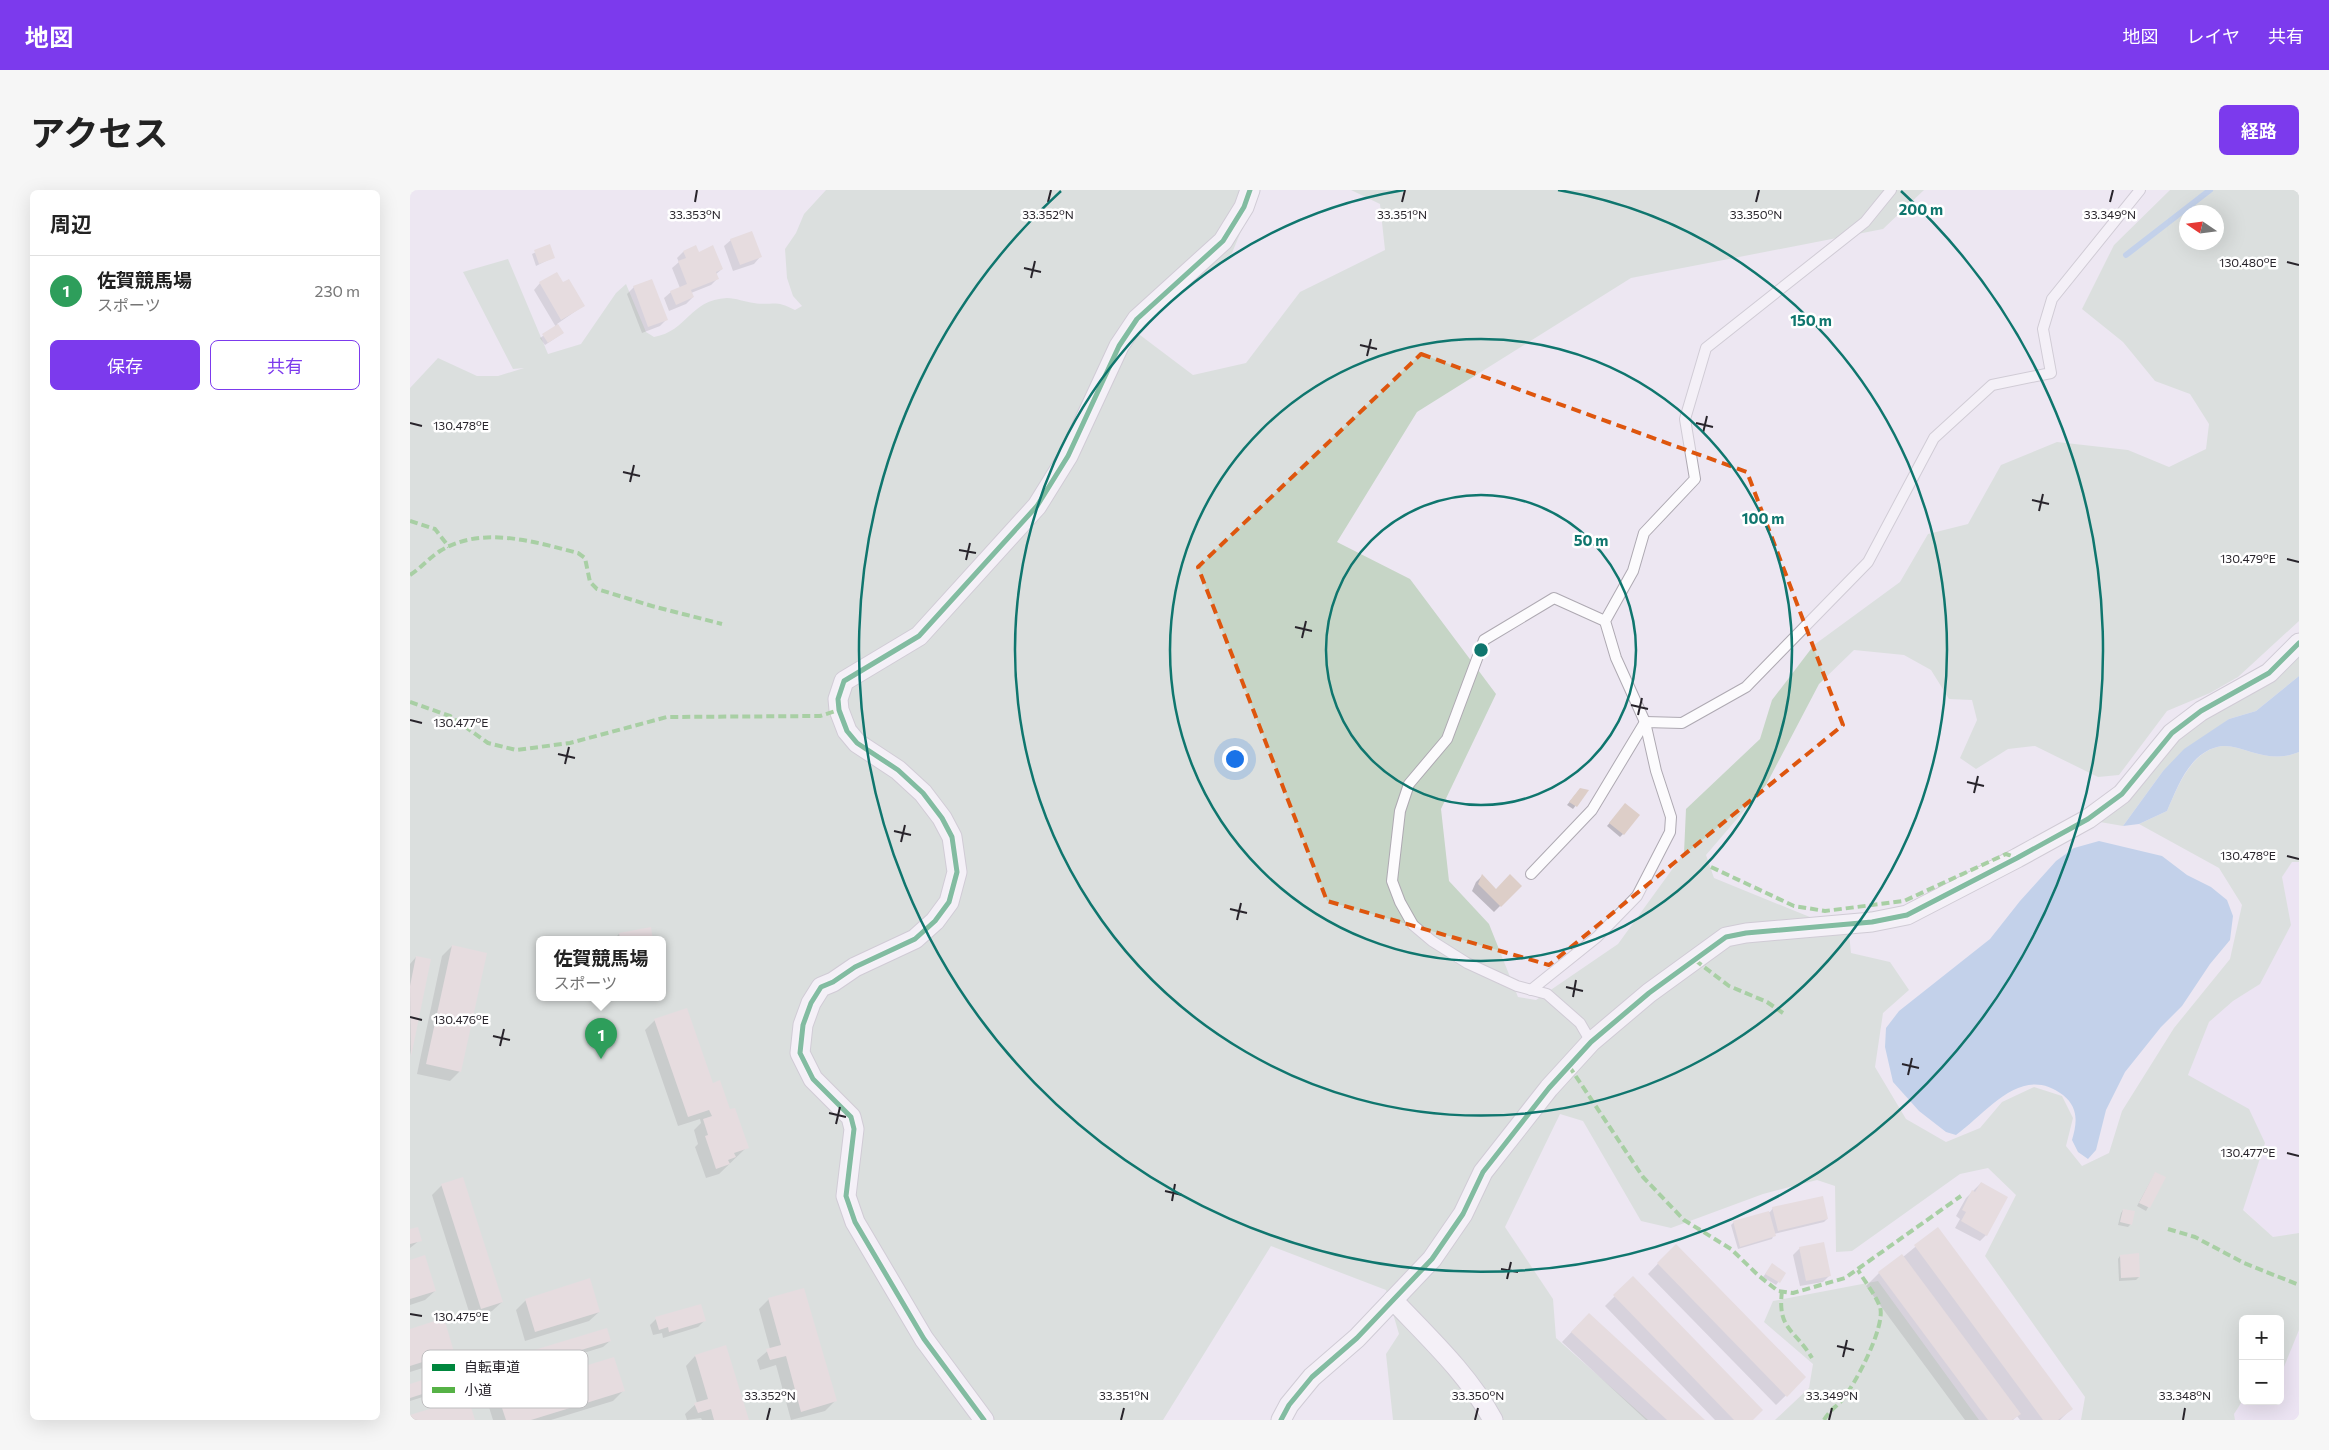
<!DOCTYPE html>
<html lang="ja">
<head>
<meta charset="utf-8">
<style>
  :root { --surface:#fff; --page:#f6f6f6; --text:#222; --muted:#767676; --line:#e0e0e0; --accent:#7c3aed }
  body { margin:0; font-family:Commissioner,"Noto Sans JP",sans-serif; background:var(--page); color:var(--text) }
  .controls { position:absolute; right:15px; bottom:15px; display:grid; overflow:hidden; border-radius:8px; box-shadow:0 5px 20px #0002 }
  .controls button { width:45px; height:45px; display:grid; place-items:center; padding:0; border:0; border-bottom:1px solid var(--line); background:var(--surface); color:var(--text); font:25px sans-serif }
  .compass { position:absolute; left:1769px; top:15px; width:45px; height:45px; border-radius:50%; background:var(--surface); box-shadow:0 5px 20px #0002; rotate:283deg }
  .you { position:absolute; left:824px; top:568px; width:18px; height:18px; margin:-12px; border:4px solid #fff; border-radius:50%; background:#1a73e8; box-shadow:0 0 0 8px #1a73e833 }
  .badge { display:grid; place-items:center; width:32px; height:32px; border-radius:50%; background:var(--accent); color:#fff; font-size:16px; font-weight:700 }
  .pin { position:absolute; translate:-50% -41px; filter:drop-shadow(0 1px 2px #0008) }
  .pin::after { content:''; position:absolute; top:26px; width:18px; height:15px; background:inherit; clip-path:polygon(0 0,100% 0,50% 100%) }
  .popup { position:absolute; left:126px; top:746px; width:130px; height:65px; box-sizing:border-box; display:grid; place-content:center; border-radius:8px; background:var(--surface); filter:drop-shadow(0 1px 4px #0005); font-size:16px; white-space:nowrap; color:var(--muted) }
  .popup b { font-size:19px; color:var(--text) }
  .popup::after { content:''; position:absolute; left:50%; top:100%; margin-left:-10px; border:10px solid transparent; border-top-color:var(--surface) }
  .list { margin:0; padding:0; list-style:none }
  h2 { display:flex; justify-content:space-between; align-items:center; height:65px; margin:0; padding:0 20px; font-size:21px }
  h2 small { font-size:16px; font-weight:400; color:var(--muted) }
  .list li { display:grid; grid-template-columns:32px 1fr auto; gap:15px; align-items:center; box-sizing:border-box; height:70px; padding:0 20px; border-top:1px solid var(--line) }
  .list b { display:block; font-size:19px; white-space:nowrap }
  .list p { margin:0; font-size:16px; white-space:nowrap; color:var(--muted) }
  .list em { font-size:16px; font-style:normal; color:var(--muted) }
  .actions { display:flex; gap:10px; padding:15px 20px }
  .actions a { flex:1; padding:11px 0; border:1px solid var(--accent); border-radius:8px; text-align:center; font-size:18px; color:var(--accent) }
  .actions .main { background:var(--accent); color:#fff }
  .map { position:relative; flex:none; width:1889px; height:1230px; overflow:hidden; border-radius:8px }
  header { display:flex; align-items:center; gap:30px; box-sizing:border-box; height:70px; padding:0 25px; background:var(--accent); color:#fff }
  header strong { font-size:24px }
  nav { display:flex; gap:28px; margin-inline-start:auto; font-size:18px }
  .intro { display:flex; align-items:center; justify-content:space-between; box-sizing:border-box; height:120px; padding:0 30px }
  h1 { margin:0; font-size:35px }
  .button { padding:12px 22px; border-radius:8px; background:var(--accent); color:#fff; font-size:18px; font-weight:700 }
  main { display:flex; gap:30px; padding:0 30px }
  aside { flex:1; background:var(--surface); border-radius:8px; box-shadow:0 5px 20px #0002 }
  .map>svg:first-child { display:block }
  .built { fill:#eadff3 }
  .green { fill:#c6d5c6; fill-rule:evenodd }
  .water { fill:#90b7e1 }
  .shadow { fill:#0003 }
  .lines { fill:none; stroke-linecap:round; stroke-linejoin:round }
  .stream { stroke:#90b7e1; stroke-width:6 }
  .building { fill:#ddcec8 }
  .service-casing { stroke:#aea9b2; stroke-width:12 }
  .minor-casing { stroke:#aea9b2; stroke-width:21 }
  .service { stroke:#fcfbfd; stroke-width:10 }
  .minor { stroke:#fcfbfd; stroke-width:19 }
  .quiet { stroke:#56b246; stroke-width:4; stroke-dasharray:8 4; stroke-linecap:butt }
  .cycleway-casing { stroke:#fff; stroke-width:8 }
  .cycleway { stroke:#00873e; stroke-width:5 }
  .marked { fill:none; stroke:#de560e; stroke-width:4; stroke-dasharray:10 6; stroke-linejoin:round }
  .ticks { fill:none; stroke:#28242b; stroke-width:2 }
  .ring { fill:none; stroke:#0f766e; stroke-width:2.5 }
  .key { fill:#fff; stroke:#bebdbf; stroke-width:1 }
  .key-label { font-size:14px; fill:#28242b }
  .ticks-label { font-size:12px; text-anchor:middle; fill:#28242b; stroke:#fff; stroke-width:5; stroke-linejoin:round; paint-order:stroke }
  .centre { fill:#0f766e; stroke:#fff; stroke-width:2.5 }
  .ring-label { font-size:15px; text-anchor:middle; font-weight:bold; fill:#0f766e; stroke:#fff; stroke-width:5; stroke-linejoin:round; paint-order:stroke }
</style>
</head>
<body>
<header>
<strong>地図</strong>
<nav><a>地図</a><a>レイヤ</a><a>共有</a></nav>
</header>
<div class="intro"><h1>アクセス</h1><a class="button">経路</a></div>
<main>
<aside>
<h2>周辺<small></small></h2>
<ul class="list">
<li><span class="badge" style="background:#2e9e5b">1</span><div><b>佐賀競馬場</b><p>スポーツ</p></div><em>230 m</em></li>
</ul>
<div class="actions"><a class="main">保存</a><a>共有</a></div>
</aside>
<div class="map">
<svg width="1889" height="1230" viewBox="0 0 1889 1230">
  <rect width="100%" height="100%" fill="#ede7f2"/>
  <!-- built -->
  <g class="built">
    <path d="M1882,672H1889V1043L1863,1047L1833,1019L1855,953L1778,885L1799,832L1823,811L1850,794L1881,735L1872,687Z"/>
    <path d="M1889,1140V1230H1825L1824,1224L1833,1210L1870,1211V1184Z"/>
  </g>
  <!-- green -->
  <g class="green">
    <path d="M416,0H848L822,63L726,142L783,185L836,173L890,102L975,60L970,14L941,0H1514L1473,39L1221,88L1007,222L927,352L1000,389L1086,504L1031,619L1039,691L1079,734L1108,807L1126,810L1208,754L1274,663L1276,619L1350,549L1362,510L1404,455L1490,392L1518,344L1558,334L1591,275L1647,252L1718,260L1759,277L1796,259L1799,234L1780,204L1745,191L1713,152L1672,119L1704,55L1760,0H1889V431L1828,487L1800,503L1757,521L1709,585L1688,587L1625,556L1598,559L1566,579L1550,568L1567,530L1562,510L1539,509L1521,480L1494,465L1444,460L1409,494L1356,595L1296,665L1304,688L1439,743L1441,763L1480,772L1499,800L1473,823L1465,877L1496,929L1536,952L1570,938L1592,912L1624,897L1652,906L1663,928L1656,956L1672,976L1699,963L1712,921L1764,838L1820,769L1832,715L1809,678L1729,634L1757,621C1767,598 1780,564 1807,557C1817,554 1831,559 1841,562C1858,567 1872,569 1889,562V672H1882L1872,687L1881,735L1850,794L1823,811L1799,832L1778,885L1839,919L1855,953L1833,1020L1863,1047L1889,1043V1140L1871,1184L1870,1129H1833V1210L1824,1224L1825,1230H1671L1675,1207L1575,1066L1606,1005L1578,978L1550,984L1442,1061L1426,1062L1425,996L1407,990L1353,1004L1261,1038L1231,1031L1173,931L1150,924L1095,1037L1143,1109L1146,1148L1238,1230H983L976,1164L989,1144L976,1100L861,1056L753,1230H0V198L28,168L67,186H88L114,178L103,179L53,82L98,69L138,164L171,154L206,103L216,94L236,142L244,147C278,141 279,110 317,108C326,108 335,112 344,113C364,116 364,109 385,120L392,116L383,106L377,88L375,59L386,43L394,24ZM1776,22H1806V52H1776ZM130,750H252V808H130Z"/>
    <path d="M1889,458V486L1846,521L1819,529L1753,581L1713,636L1690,632L1768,543Z"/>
    <path d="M1468,1091L1569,1230H1365L1399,1198L1403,1174L1354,1132L1363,1111Z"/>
  </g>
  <!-- water -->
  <g class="water">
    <path d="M1889,486V562C1872,569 1858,567 1841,562C1831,559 1817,554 1807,557C1779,564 1767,598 1757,621L1729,634L1713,636L1753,581L1774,559L1819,529L1846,521Z"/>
    <path d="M1689,651L1752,666L1777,685L1801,697L1817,710L1823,726L1820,750L1800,774L1772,816L1751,837L1715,882L1696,920L1686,960L1678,969L1668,962L1662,950C1667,933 1669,918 1653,905C1611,873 1578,922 1546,945L1536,942L1509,921L1483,892L1475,857L1476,838L1489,821L1580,749L1610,711L1646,671L1664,658Z"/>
  </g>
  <!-- shadow -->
  <g class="shadow">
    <path d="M321,50L350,67L344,74L323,81L314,56Z"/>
    <path d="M139,56L144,67L126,76L122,64Z"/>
    <path d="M273,62L288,63L312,79L305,85L307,89L301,95L281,103L283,107L276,114L259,121L254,108L261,102L270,98L262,78L269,72L267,68Z"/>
    <path d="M130,93L152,94L173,116L147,134L153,143L135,155L130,148L146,137L124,100Z"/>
    <path d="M224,97L256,130L250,136L232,143L217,104Z"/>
    <path d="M1170,599L1177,601L1163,619L1157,615Z"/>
    <path d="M1212,618L1213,644L1210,647L1197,636Z"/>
    <path d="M1072,686L1086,700L1110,696L1084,722L1062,701L1066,692Z"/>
    <path d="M240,739L242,750H203L209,744Z"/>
    <path d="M42,756L50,881L40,891L7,884L32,766Z"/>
    <path d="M6,767L20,770L0,865V774Z"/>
    <path d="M245,830L302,894L337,957L309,984L296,988L285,957L288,954L284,940L291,933L290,929L268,936L235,840Z"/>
    <path d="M1745,983L1754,988L1736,1021L1727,1016Z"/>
    <path d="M1571,993L1576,1045L1570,1051L1545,1038L1550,1029L1546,1026L1556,1008Z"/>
    <path d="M32,995L92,1112L82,1121L61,1128L22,1005Z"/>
    <path d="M1363,1018L1417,1029L1414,1032L1364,1044L1362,1049L1328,1059L1321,1035L1324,1032L1360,1022Z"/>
    <path d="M1713,1020L1721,1034L1718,1037L1708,1035L1711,1023Z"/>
    <path d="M1527,1039L1661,1219L1650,1230H1610L1607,1226L1603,1230H1555L1456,1096L1469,1083L1493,1067Z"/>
    <path d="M0,1041L10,1050L0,1058Z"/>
    <path d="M1266,1055L1395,1187L1366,1215L1238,1084Z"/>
    <path d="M1390,1058L1420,1085L1413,1092L1390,1096L1383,1065Z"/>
    <path d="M1710,1066L1729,1087L1726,1090L1709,1091L1708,1069Z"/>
    <path d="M0,1071L25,1101L15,1110L0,1115Z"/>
    <path d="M1362,1075L1375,1083L1366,1095L1353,1087Z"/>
    <path d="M1223,1088L1342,1230H1305L1195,1116Z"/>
    <path d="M359,1109L425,1211L415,1221L381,1230L366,1175L350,1180L347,1170L360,1159L349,1119Z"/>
    <path d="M116,1110L189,1122L179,1131L115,1151L106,1120Z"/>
    <path d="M246,1129L294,1131L288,1137L253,1148L252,1143L243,1145L240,1135Z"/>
    <path d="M1169,1134L1293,1230H1236L1152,1152Z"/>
    <path d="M0,1140L42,1162L32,1172L0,1182Z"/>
    <path d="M200,1151L193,1157L99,1186L96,1175L102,1168Z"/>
    <path d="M285,1166L338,1230H292L291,1228L277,1230L275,1224L287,1213L276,1176Z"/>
    <path d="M52,1191L45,1197L0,1211V1195Z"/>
    <path d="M213,1201L203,1211L141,1230H83L78,1214L88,1204Z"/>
  </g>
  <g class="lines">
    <!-- stream -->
    <path class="stream" d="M1716,65L1800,0"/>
  </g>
  <!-- building -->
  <g class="building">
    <path d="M342,41L352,67L330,75L320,49Z"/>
    <path d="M140,54L145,68L129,74L124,60Z"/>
    <path d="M286,55L289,62L303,55L313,79L306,82L309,89L281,100L284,107L266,115L260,101L277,94L268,71L276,68L273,61Z"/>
    <path d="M147,82L153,92L159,89L175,116L151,130L129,92Z"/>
    <path d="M242,89L258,130L238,137L223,96Z"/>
    <path d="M148,134L154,143L138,153L132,144Z"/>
    <path d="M1170,598L1179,600L1167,617L1159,612Z"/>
    <path d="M1215,613L1230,625L1214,645L1199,633Z"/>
    <path d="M1072,684L1086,699L1100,684L1112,696L1091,717L1068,694Z"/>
    <path d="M241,737L243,750H210L209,743Z"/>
    <path d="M42,755L77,763L51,882L16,874Z"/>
    <path d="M6,766L21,769L1,867L0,796Z"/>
    <path d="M277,818L303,893L310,890L320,919L325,918L339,958L324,963L326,967L318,970L320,974L306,979L295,946L298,945L293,929L302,926L299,920L278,927L244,829Z"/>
    <path d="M1745,982L1756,987L1740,1018L1729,1013Z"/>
    <path d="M53,987L93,1112L71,1119L31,994Z"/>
    <path d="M1571,992L1598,1007L1577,1046L1551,1031L1556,1022L1552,1020L1562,1000L1565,1002Z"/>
    <path d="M1413,1006L1418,1029L1368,1041L1362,1017Z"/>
    <path d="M1713,1019L1725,1021L1722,1035L1710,1032Z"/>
    <path d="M1359,1021L1366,1046L1330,1057L1323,1031Z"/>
    <path d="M8,1037L12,1051L0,1054V1039Z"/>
    <path d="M1528,1037L1663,1219L1648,1230H1633L1504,1055Z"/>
    <path d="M1414,1052L1421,1086L1396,1091L1389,1057Z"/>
    <path d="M1266,1054L1396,1187L1377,1207L1247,1073Z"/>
    <path d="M1729,1063L1730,1087L1711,1088L1710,1065Z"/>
    <path d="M1492,1064L1611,1224L1602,1230H1578L1468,1082Z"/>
    <path d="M15,1065L26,1101L0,1109V1070Z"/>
    <path d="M1362,1073L1376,1083L1370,1093L1355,1084Z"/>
    <path d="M1223,1086L1353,1220L1343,1230H1324L1203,1105Z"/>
    <path d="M180,1088L190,1122L125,1142L115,1109Z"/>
    <path d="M394,1098L427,1211L391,1222L376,1166L360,1170L356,1159L371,1155L358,1108Z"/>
    <path d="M291,1114L296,1131L259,1142L258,1137L249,1140L245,1127Z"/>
    <path d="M1179,1123L1295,1230H1257L1161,1142Z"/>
    <path d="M34,1128L44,1162L0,1176V1139Z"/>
    <path d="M197,1138L201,1151L105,1180L101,1167Z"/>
    <path d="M316,1155L339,1230H304L301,1219L288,1223L284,1213L298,1209L285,1165Z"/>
    <path d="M204,1167L215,1201L121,1230H96L87,1203Z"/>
    <path d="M49,1178L53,1191L0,1208V1194Z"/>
    <path d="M58,1207L65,1230H0V1225Z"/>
  </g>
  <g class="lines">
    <!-- service casing -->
    <g class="service-casing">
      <g id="service">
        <path d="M1121,684L1182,620L1235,532L1272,533L1336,497L1458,372L1524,248L1582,195L1641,183L1633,139L1642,109L1730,0"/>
        <path d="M1121,800L1187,747L1227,706L1260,642L1261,627L1246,581L1235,532L1206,468L1195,431L1223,381L1234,343L1285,289L1275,229L1296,158L1455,32L1481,0"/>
        <path d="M1181,852L1170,833L1137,804L1107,796L1057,773L1022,751L1003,735L990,712L982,691L990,621L999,594L1037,549L1074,450L1144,408L1195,431"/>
      </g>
    </g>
    <!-- minor casing -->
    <g class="minor-casing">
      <g id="minor">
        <path d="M983,1110C1019,1148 1058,1184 1083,1230"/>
        <path d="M574,1230L514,1149L445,1032L436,1006L444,939L441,927L403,889L390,863L393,835L401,813L411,797L423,792L445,777L505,749L525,731L539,712L547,682L542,647L532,628L513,603L488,580L447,553L437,541L429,520L428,509L434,491L509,446L627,316L658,266L709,156L727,129L813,51L834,17L840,0"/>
        <path d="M871,1230L879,1215L902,1187L947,1148L1022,1069L1053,1024L1073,982L1139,898L1181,852L1239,803L1316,747L1336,743L1462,732L1497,725L1607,668L1678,629L1712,604L1762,543L1791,521L1859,483L1889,453"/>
      </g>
    </g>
    <!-- service -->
    <use href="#service" class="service"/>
    <!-- minor -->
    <use href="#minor" class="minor"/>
    <!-- quiet -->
    <g class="quiet">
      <path d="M0,331L25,339L39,357"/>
      <path d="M0,385C11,378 19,368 30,361C72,335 125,352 168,363L175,368L180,392L187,399L242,416L312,434"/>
      <path d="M0,512L40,526L78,553L106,560L160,553L257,527L410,526L429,520"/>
      <path d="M1301,677L1384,716L1415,721L1494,711L1596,664L1607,668"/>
      <path d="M1285,770L1319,796L1357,812L1373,823"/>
      <path d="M1159,876L1233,987L1274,1030L1321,1059L1349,1086L1368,1101L1383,1103L1435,1088L1551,1006"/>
      <path d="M1758,1039L1785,1047L1834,1073L1889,1095"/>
      <path d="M1372,1101C1367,1140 1385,1139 1402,1168"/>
      <path d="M1414,1230C1419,1221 1426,1217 1432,1210C1445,1195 1476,1136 1470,1117C1465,1104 1455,1092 1448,1080"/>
    </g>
    <!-- cycleway casing -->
    <g class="cycleway-casing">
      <g id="cycleway">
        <path d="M574,1230L514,1149L445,1032L436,1006L444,939L441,927L403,889L390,863L393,835L401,813L411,797L423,792L445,777L505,749L525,731L539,712L547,682L542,647L532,628L513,603L488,580L447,553L437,541L429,520L428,509L434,491L509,446L627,316L658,266L709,156L727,129L813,51L834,17L840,0"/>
        <path d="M871,1230L879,1215L902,1187L947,1148L1022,1069L1053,1024L1073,982L1139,898L1181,852L1239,803L1316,747L1336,743L1462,732L1497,725L1607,668L1678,629L1712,604L1762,543L1791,521L1859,483L1889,453"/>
      </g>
    </g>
    <!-- cycleway -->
    <use href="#cycleway" class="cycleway"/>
  </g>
  <!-- marked area -->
  <path d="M0 0H1889V1230H0ZM1011,164L1337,282L1433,535L1139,775L917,711L788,377Z" fill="#ede7f2" fill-opacity=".55" fill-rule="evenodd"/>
  <path class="marked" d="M1011,164L1337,282L1433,535L1139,775L917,711L788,377Z"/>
  <!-- ticks -->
  <path class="ticks" d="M285,12L287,0M638,12L641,0M992,12L995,0M1346,12L1349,0M1700,12L1703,0M1877,72L1889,75M614,78L631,82M621,88L625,71M950,155L967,159M957,166L961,149M0,233L12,236M1286,233L1303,237M1293,243L1297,226M213,282L230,286M220,292L224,275M1622,310L1639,314M1629,321L1633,304M549,360L566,363M1877,369L1889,372M556,370L560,353M885,437L902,441M892,448L896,431M1221,515L1238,519M1228,525L1232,508M0,530L12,533M148,564L165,568M155,574L159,557M1557,592L1574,596M1564,603L1568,586M484,641L501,645M491,652L495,635M1877,666L1889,669M820,719L837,723M827,730L831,713M1156,797L1173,801M1163,807L1166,790M0,827L12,830M83,846L100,850M90,856L94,839M1492,874L1509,878M1498,885L1502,868M419,923L436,927M426,934L430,917M1877,963L1889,966M755,1001L772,1005M762,1011L765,994M1091,1079L1108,1082M1097,1089L1101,1072M0,1124L12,1126M1427,1156L1444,1160M1433,1167L1437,1150M357,1230L360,1218M711,1230L714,1218M1065,1230L1068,1218M1419,1230L1422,1218M1773,1230L1775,1218"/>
  <!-- distance rings -->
  <g class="ring">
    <circle cx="1071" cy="460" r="155"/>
    <circle cx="1071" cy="460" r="311"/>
    <path d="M1148 0A466 466 0 1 1 994 0"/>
    <path d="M1491 1A622 622 0 1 1 651 1"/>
  </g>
  <!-- legend -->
  <rect x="12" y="1160" width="166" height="58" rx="8" class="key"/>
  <rect x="22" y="1174" width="23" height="7" fill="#00873e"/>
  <rect x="22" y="1197" width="23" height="6" fill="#56b246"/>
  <g class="key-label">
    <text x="54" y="1182">自転車道</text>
    <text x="54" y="1205">小道</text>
  </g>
  <g class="ticks-label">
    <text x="285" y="29">33.353°N</text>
    <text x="638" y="29">33.352°N</text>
    <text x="992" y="29">33.351°N</text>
    <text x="1346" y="29">33.350°N</text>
    <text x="1700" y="29">33.349°N</text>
    <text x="1838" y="77">130.480°E</text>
    <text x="51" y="240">130.478°E</text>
    <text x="1838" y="373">130.479°E</text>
    <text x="51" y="537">130.477°E</text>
    <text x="1838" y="670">130.478°E</text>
    <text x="51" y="834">130.476°E</text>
    <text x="1838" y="967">130.477°E</text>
    <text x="51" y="1131">130.475°E</text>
    <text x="360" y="1210">33.352°N</text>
    <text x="714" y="1210">33.351°N</text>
    <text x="1068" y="1210">33.350°N</text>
    <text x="1422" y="1210">33.349°N</text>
    <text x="1775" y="1210">33.348°N</text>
  </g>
  <circle cx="1071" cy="460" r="8" class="centre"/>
  <g class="ring-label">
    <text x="1511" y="25">200 m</text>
    <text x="1401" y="136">150 m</text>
    <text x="1353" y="334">100 m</text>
    <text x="1181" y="356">50 m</text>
  </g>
</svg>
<div class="controls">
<button>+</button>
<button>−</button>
</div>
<svg class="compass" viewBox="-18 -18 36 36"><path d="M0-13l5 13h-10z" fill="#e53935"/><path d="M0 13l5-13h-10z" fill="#767676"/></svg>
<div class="you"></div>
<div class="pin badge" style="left:191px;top:869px;background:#2e9e5b">1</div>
<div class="popup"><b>佐賀競馬場</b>スポーツ</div>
</div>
</main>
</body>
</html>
